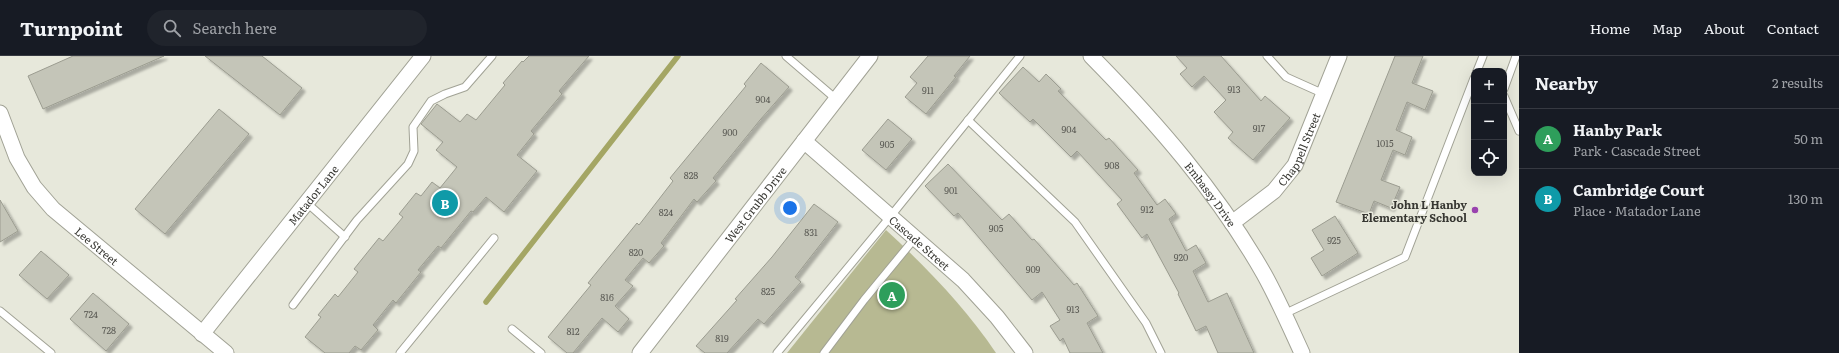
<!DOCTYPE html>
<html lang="en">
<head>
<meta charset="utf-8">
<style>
  :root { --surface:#171b24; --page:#20242c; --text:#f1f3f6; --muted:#9ea1a6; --line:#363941; --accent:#9942ae }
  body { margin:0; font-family:Literata,serif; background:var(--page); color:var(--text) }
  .controls { position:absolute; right:12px; top:12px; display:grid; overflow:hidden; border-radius:8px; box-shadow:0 4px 16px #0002 }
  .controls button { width:36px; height:36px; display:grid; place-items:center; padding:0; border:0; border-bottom:1px solid var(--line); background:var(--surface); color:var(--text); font:20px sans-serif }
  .you { position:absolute; left:790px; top:152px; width:14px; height:14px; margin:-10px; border:3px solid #fff; border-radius:50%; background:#1a73e8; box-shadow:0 0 0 6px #1a73e833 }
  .badge { display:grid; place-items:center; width:26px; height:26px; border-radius:50%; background:var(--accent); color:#fff; font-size:13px; font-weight:700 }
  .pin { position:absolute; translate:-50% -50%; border:2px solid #fff; box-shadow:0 1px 4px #0006 }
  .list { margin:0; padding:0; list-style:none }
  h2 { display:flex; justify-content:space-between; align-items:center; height:52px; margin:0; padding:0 16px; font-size:17px }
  h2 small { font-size:13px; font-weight:400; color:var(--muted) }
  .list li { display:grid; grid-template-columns:26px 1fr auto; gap:12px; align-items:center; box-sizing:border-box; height:60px; padding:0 16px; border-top:1px solid var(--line) }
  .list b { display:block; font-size:15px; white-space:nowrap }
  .list p { margin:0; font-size:13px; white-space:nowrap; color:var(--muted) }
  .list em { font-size:13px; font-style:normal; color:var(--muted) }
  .icon { flex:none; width:22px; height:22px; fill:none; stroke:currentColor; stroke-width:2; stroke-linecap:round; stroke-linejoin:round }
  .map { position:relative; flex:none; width:1519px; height:297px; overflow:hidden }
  header { display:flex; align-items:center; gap:24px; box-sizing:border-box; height:56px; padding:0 20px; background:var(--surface); border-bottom:1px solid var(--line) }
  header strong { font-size:19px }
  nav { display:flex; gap:22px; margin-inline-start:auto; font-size:14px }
  .search { width:280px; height:36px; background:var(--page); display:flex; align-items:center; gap:10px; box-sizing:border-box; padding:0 14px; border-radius:22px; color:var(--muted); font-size:15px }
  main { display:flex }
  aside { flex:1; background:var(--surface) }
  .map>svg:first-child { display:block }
  .green { fill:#b7b992 }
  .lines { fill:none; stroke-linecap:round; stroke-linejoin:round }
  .stream { stroke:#a4a664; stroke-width:5.5 }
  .building { fill:#c4c5b8; stroke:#9b9c90; filter:url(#shadow) }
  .lane-casing { stroke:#a1a295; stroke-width:9 }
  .street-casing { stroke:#a1a295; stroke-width:17 }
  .lane { stroke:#fff; stroke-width:7 }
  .street { stroke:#fff; stroke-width:15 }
  .poi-dot { fill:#9942ae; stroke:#e7e8db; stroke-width:1.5 }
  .labels { text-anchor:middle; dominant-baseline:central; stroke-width:3; stroke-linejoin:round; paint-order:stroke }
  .number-label { font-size:9px; fill:#5a5a54 }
  .street-label { font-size:11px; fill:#373732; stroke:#e7e8db }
  .poi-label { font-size:11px; font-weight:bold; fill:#373732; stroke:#e7e8db; text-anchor:end }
</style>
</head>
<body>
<header>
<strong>Turnpoint</strong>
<div class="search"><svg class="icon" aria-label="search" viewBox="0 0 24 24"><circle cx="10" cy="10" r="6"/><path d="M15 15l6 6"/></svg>Search here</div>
<nav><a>Home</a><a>Map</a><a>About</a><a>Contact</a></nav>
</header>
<main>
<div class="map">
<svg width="1519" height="297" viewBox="0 0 1519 297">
  <defs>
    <filter id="shadow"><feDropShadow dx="3.5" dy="3.5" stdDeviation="1" flood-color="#0004"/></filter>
  </defs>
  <rect width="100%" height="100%" fill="#e7e8db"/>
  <!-- green -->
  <path class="green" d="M886,174C926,211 965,251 996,297H787Z"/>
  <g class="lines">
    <!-- stream -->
    <path class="stream" d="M486,246L678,0"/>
  </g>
  <!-- building -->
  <g class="building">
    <path d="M73,0H164L43,53L28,20Z"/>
    <path d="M205,0H262L302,32L280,59Z"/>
    <path d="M529,0H589L559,35L562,38L531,75L534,78L517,99L537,115L504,156L486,141L473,156L471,155L441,192L438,190L418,214L421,216L396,247L393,244L373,269L378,274L361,294L355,290L349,297H325L305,281L321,261L318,259L335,238L338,241L358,216L354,213L379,182L383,185L403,161L399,158L416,137L421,140L432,126L440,132L457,111L436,94L443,86L421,68L437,48L460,66L467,58L476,64L505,29L503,27L522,5L523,6Z"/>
    <path d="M928,0H970L954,20L956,21L926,58L905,41L917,27L910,21Z"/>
    <path d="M1176,0H1221L1261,45L1265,40L1290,62L1253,104L1228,82L1233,76L1214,56L1226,44L1204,20L1192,31L1180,18L1187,12Z"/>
    <path d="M1395,0H1423L1412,27L1433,35L1425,54L1407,46L1396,74L1412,81L1405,99L1393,94L1381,124L1400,131L1391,152L1374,145L1369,158L1336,146Z"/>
    <path d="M761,7L789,31L760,64L713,122L716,125L697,146L694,143L661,187L664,190L649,207L643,202L625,224L633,230L615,250L629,263L618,276L602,262L573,297H567L548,281L591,229L588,227L637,167L639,169L673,125L670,122L746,30L744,28Z"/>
    <path d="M1023,11L1039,26L1046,18L1061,33L1058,35L1106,84L1109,82L1138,114L1134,117L1157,149L1165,143L1176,158L1169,163L1186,195L1196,189L1206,207L1193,215L1208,246L1227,237L1254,297H1218L1206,270L1196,275L1178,238L1179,237L1147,178L1142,182L1117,148L1122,144L1077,95L1071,101L1033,63L1030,66L999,37Z"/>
    <path d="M219,53L249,78L165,178L135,153Z"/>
    <path d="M888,63L912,83L886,114L862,94Z"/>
    <path d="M948,108L1002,164L1009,158L1032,184L1034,183L1074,229L1077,227L1098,260L1087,267L1103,297H1070L1063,282L1060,285L1050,270L1060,264L1042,236L1032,244L958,157L954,160L925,130Z"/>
    <path d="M0,144L18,175L0,186Z"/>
    <path d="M814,148L838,166L795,221L801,226L764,268L758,263L727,297H705L696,290L737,244L735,243L772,201Z"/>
    <path d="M1335,160L1358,197L1322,220L1311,202L1324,194L1312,174Z"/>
    <path d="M41,195L69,219L47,243L19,219Z"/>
    <path d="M93,237L129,268L106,295L70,263Z"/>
  </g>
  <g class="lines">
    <!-- lane casing -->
    <g class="lane-casing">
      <g id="lane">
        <path d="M786,0L836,43"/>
        <path d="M1267,0L1286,21L1324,38"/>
        <path d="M1477,15L1483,0"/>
        <path d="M1504,33L1516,0"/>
        <path d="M1504,40L1519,75"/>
        <path d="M968,64L1075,166L1146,267L1161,297"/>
        <path d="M307,147L345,181"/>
        <path d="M293,249L357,164L408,108L414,95L413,71L431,45L445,38L465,31L492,0"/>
        <path d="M0,255L51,297"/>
        <path d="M1284,258L1405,201L1474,22"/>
        <path d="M512,273L541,297"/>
        <path d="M400,297L494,182"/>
        <path d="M777,297L890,161L1020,0"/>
        <path d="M824,297L864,244L915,182"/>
      </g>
    </g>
    <!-- street casing -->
    <g class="street-casing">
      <g id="street">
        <path id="s1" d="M1091,0C1156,66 1218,137 1264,218C1278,243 1290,271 1302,297"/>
        <path id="s2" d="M0,57L17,102L34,131L53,153L226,297"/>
        <path id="s3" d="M804,85L963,224L997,261L1025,297"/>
        <path id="s4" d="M1232,167L1274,135L1295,109L1339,0"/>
        <path id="s5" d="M202,278L423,0"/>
        <path id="s6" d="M640,297L870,0"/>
      </g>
    </g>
    <!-- lane -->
    <use href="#lane" class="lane"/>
    <!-- street -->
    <use href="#street" class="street"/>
  </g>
  <!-- markers -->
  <circle class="poi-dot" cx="1475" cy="154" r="4"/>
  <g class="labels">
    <!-- number labels -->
    <g class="number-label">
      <text x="1234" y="33">913</text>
      <text x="928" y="34">911</text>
      <text x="763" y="43">904</text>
      <text x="1259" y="72">917</text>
      <text x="1069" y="73">904</text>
      <text x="730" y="76">900</text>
      <text x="1385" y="87">1015</text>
      <text x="887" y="88">905</text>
      <text x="1112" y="109">908</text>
      <text x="691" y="119">828</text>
      <text x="951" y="134">901</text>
      <text x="1147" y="153">912</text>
      <text x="666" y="156">824</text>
      <text x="996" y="172">905</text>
      <text x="811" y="176">831</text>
      <text x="1334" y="184">925</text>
      <text x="636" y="196">820</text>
      <text x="1181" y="201">920</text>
      <text x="1033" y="213">909</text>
      <text x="768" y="235">825</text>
      <text x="607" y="241">816</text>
      <text x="1073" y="253">913</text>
      <text x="91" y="258">724</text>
      <text x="109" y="274">728</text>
      <text x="573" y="275">812</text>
      <text x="722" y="282">819</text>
    </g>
    <!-- street labels -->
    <g class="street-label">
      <text stroke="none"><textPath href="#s4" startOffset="102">Chappell Street</textPath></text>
      <text stroke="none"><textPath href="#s5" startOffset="178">Matador Lane</textPath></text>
      <text stroke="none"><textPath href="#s1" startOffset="183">Embassy Drive</textPath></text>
      <text stroke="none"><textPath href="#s6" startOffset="188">West Grubb Drive</textPath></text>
      <text stroke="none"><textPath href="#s3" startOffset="154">Cascade Street</textPath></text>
      <text stroke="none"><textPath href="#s2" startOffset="168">Lee Street</textPath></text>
    </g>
    <!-- poi labels -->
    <g class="poi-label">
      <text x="1467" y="148">John L Hanby<tspan x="1467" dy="13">Elementary School</tspan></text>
    </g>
  </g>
</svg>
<div class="controls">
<button>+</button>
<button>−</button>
<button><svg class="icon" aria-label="locate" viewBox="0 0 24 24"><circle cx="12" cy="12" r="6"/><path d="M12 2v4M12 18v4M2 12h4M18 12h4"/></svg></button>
</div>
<div class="you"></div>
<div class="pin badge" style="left:892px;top:239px;background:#2e9e5b">A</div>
<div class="pin badge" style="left:445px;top:147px;background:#0f9aa8">B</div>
</div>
<aside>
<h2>Nearby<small>2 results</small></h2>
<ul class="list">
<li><span class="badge" style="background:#2e9e5b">A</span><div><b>Hanby Park</b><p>Park · Cascade Street</p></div><em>50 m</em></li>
<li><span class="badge" style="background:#0f9aa8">B</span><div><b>Cambridge Court</b><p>Place · Matador Lane</p></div><em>130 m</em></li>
</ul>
</aside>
</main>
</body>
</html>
